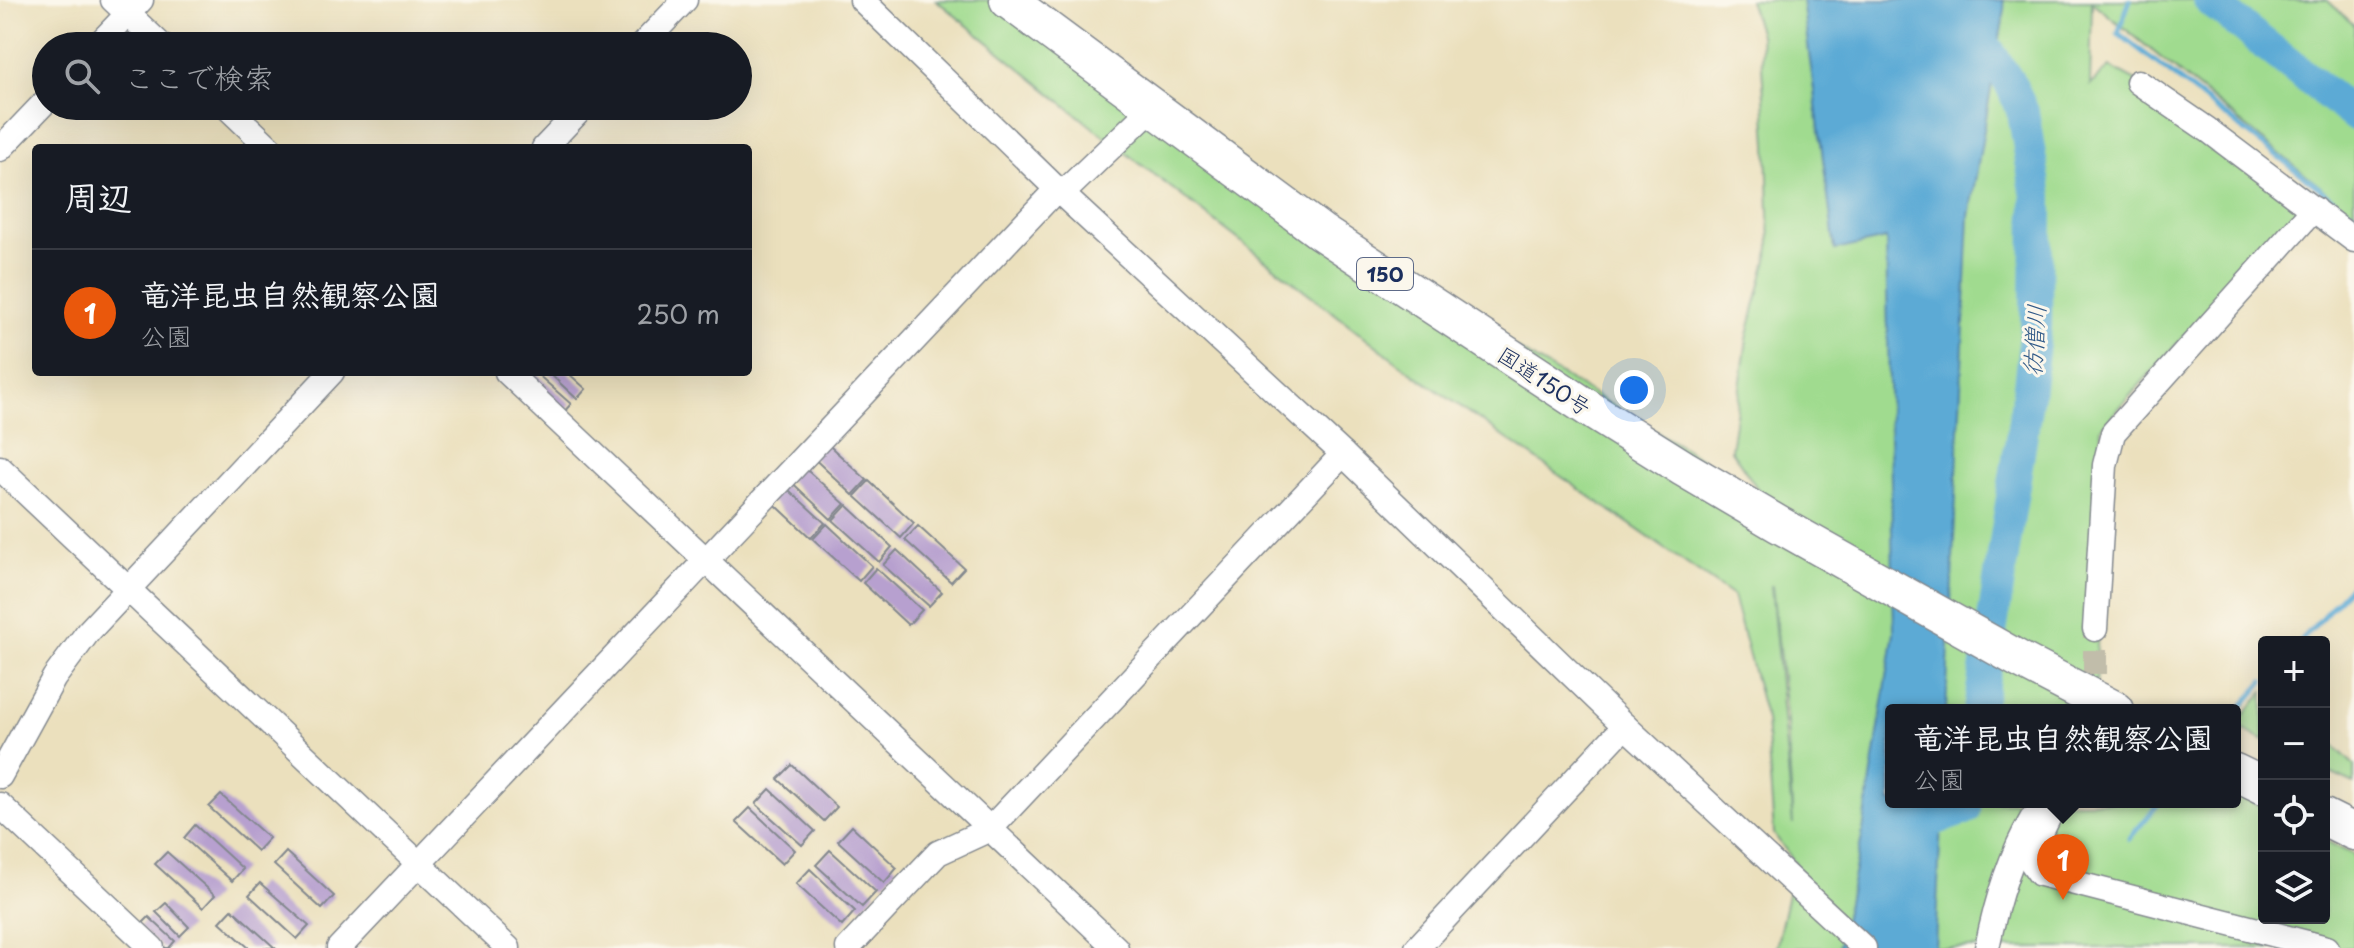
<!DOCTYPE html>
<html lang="ja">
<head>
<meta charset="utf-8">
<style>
  :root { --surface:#171b24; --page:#20242c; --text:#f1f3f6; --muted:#9ea1a6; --line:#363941; --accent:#ea580c }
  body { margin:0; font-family:"Playpen Sans","Klee One",sans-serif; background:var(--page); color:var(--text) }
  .controls { position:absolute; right:24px; bottom:24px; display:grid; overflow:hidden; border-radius:8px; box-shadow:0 8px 32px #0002 }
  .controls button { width:72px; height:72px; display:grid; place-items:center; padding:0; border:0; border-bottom:2px solid var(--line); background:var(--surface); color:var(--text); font:40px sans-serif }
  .you { position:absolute; left:1634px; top:390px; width:28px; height:28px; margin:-20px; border:6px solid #fff; border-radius:50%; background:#1a73e8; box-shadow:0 0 0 12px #1a73e833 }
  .badge { display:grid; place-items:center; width:52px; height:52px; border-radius:50%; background:var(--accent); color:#fff; font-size:26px; font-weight:700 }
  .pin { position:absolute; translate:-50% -66px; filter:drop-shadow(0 2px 4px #0008) }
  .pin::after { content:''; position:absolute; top:42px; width:28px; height:24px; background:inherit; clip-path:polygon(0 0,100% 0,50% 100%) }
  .popup { position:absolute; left:1885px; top:704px; width:356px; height:104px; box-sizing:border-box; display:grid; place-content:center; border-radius:8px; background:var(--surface); filter:drop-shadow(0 2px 6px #0005); font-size:26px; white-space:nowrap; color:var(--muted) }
  .popup b { font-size:30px; color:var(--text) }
  .popup::after { content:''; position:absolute; left:50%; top:100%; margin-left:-16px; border:16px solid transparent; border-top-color:var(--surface) }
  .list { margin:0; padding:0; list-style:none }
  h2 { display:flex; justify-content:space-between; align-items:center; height:104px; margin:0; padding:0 32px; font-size:34px }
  h2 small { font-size:26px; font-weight:400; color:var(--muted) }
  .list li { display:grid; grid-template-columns:52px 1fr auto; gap:24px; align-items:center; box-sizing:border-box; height:128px; padding:0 32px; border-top:2px solid var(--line) }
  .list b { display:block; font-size:30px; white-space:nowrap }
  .list p { margin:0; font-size:26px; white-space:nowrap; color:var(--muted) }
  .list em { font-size:26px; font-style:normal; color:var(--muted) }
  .icon { flex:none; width:44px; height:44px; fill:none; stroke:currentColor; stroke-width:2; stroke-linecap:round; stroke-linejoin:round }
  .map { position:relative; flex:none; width:2354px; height:948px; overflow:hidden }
  .search { position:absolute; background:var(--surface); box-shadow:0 8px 32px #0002; left:32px; top:32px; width:720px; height:88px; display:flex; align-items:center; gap:20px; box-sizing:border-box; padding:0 28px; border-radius:44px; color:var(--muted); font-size:30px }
  .panel { position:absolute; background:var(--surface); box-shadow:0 8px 32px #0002; left:32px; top:144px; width:720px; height:232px; border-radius:8px }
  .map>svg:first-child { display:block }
  .green { fill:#a0db8f; stroke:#5e8576; stroke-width:2; fill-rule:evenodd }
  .water { fill:#5baad5; stroke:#3b6c9a; stroke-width:2 }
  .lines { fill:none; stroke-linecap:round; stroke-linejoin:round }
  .stream { stroke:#5baad5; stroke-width:5 }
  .river { stroke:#5baad5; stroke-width:32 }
  .building { fill:#b7a0cf }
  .minor-tunnel { stroke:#c1bdaa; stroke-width:24; stroke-dasharray:24 12; stroke-linecap:butt }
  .minor-casing { stroke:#83888e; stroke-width:27 }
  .highway-casing { stroke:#83888e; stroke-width:39 }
  .minor { stroke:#fff; stroke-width:24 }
  .highway { stroke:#fff; stroke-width:36 }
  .labels { text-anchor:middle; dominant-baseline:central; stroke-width:6; stroke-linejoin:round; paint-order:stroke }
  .shield { fill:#fbf7ec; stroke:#5e6b89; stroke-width:2 }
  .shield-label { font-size:20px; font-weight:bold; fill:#1b2f5e }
  .street-label { font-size:22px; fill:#1b2f5e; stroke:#fbf7ec }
  .water-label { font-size:24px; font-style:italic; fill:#315a88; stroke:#fbf7ec }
</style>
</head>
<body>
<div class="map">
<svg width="2354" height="948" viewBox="0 0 2354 948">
  <rect width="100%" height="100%" fill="#fbf7ec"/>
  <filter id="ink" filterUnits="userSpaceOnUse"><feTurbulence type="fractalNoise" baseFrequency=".0125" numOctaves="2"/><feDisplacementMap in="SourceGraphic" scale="16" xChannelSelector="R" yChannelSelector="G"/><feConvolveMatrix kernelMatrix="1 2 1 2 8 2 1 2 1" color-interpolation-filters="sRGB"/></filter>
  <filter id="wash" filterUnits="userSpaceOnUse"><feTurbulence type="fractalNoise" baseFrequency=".006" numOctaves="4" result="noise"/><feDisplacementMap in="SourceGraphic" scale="32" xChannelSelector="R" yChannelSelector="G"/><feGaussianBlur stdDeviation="1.8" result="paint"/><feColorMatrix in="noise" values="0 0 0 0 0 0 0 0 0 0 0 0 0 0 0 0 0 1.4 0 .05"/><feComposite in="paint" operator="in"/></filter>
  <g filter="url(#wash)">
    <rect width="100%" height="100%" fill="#ebe0bd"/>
    <!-- green -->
    <g class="green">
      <path d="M936,0H994L1225,175L1761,494L1731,450L1747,339L1770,248L1767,144L1760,35L1749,0H2327L2354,25V214L2092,2L2090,85L2110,67L2138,82L2299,208L2101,428L2096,710H1891V802H2235V793L2264,808V918H2324V840L2354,855V948H2328L2035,870L2274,948H1776L1795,863L1774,834L1766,720L1733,596L1408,370L1091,126ZM1772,586L1787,722L1793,825L1771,586Z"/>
      <path d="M2264,692V741L2235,725Z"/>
      <path d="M2324,736L2354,765V784L2324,770Z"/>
    </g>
    <!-- water -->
    <path class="water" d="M1802,0H2003L2005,9L1969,216L1946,710H1891V802H1942L1935,948H1838L1862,837L1894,632L1886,239L1835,250Z"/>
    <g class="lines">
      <!-- stream -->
      <g class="stream">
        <path d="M2130,0L2118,33L2354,215"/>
        <path d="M2300,642L2354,582"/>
        <path d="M2235,715L2264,681"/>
        <path d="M2129,839L2160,802"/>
      </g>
      <!-- river -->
      <g class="river">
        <path d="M1937,0L1971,24L2011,85L2023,112L2037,197L2036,326L2028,394L1979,710"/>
        <path d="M2209,0L2354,115"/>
        <path d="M1907,829L1965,809L1966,802"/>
      </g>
    </g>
    <g id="blocks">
      <!-- building -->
      <g class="building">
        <path d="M522,372H535L571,404L562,414Z"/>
        <path d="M548,372H567L586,389L577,399Z"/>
        <path d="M821,438L867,480L853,495L808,453Z"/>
        <path d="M799,463L845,504L831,519L786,477Z"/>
        <path d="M779,481L825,523L811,538L766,496Z"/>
        <path d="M869,481L914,523L901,538L855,496Z"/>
        <path d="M847,505L892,547L879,562L833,520Z"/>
        <path d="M827,524L872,566L859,581L813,539Z"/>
        <path d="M918,526L964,568L951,582L905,540Z"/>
        <path d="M897,550L942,592L929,606L883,565Z"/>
        <path d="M876,568L922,610L908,625L863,583Z"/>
        <path d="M792,765L837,807L824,821L778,779Z"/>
        <path d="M770,789L815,831L802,845L756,804Z"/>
        <path d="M221,795L269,838L257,851L209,807Z"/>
        <path d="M750,808L795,850L782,864L736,822Z"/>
        <path d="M195,825L243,869L232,881L184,838Z"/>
        <path d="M852,826L897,868L884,883L838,841Z"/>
        <path d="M830,850L876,892L862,907L816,865Z"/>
        <path d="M167,852L215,895L203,908L155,864Z"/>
        <path d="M286,852L334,896L322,909L274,865Z"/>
        <path d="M810,869L855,911L842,926L796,884Z"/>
        <path d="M260,883L309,926L297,939L249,895Z"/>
        <path d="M166,903L189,927L180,936L156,912Z"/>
        <path d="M232,909L275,948H249L220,922Z"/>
        <path d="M149,917L175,941L169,948H162L139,927Z"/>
      </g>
    </g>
  </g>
  <g filter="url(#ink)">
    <use href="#blocks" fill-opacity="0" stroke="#83888e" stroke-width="2"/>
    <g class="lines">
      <!-- minor-tunnel -->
      <path class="minor-tunnel" d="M2095,710V629"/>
      <!-- minor casing -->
      <g class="minor-casing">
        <g id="minor">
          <path d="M113,0L162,46"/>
          <path d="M862,0L1062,194L1343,454L1625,726L1864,948"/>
          <path d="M97,46L141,0"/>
          <path d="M641,46L685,0"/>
          <path d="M2138,82L2208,130L2354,240"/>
          <path d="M226,106L270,148"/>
          <path d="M544,148L584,106"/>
          <path d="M0,149L46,101"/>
          <path d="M1062,194L1153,107"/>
          <path d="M507,372L1116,948"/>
          <path d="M0,468L508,948"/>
          <path d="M2095,629L2105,465L2113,433L2314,209"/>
          <path d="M0,776L54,678L88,632L332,372"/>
          <path d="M2056,802L2033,849L2032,863L2040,874L2327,948"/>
          <path d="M0,805L152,948"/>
          <path d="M339,948L1057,189"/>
          <path d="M848,948L938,853L990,829L1343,454"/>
          <path d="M1417,948L1625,726"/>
          <path d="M1987,948C1996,903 2009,858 2032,819"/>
        </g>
      </g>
      <!-- highway casing -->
      <g class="highway-casing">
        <g id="highway">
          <path d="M1008,0L1321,232L1597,414L1683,468L1778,524L2022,661L2116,710"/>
          <path d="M2235,772L2264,786"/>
          <path d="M2324,817L2354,832"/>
        </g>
      </g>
      <!-- minor -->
      <use href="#minor" class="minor"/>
      <!-- highway -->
      <use href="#highway" class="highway"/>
    </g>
  </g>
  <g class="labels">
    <!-- shield labels -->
    <rect class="shield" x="1357" y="258" width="56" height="32" rx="6"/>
    <g class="shield-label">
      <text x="1385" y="274">150</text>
    </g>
    <!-- street labels -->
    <g class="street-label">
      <text transform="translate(1545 380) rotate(33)">国道150号</text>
    </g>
    <!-- water labels -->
    <g class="water-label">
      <text transform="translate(2033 340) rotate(-86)">彷僧川</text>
    </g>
  </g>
</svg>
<div class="controls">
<button>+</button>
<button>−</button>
<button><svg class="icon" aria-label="locate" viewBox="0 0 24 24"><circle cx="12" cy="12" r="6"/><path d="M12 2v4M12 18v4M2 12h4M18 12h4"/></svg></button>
<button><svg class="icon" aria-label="layers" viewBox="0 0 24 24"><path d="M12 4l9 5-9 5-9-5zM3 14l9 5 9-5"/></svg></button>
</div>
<div class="you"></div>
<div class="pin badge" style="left:2063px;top:900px">1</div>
<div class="popup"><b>竜洋昆虫自然観察公園</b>公園</div>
<div class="search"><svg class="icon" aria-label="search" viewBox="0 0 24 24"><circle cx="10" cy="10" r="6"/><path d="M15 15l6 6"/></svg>ここで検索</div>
<section class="panel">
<h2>周辺<small></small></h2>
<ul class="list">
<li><span class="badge">1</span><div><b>竜洋昆虫自然観察公園</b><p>公園</p></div><em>250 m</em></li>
</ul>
</section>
</div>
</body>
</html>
